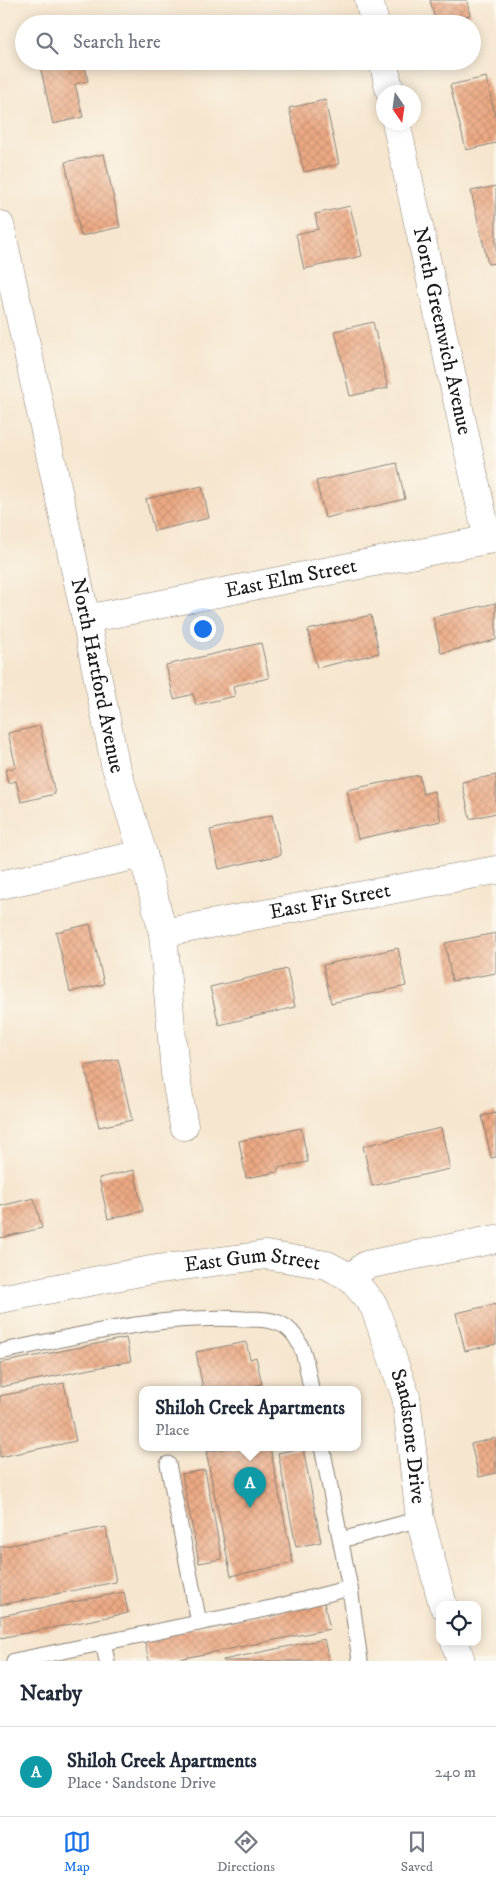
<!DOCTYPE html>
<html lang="en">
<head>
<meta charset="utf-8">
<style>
  :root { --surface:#fff; --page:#f6f6f7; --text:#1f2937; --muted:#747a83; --line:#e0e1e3; --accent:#1a73e8 }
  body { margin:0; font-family:"IM FELL DW Pica",serif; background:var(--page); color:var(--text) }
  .controls { position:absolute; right:15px; bottom:15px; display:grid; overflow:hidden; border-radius:10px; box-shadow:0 2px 12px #0003 }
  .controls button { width:45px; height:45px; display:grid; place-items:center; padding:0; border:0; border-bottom:1px solid var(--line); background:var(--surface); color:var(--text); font:25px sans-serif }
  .compass { position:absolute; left:376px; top:85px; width:45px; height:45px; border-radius:50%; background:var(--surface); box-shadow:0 2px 12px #0003; rotate:167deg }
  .you { position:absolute; left:202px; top:628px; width:18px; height:18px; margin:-12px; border:4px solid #fff; border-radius:50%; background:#1a73e8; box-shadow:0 0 0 8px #1a73e833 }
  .badge { display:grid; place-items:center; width:32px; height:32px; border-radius:50%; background:var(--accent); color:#fff; font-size:16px; font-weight:700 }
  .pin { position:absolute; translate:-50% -41px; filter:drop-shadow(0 1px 2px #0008) }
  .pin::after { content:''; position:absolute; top:26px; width:18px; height:15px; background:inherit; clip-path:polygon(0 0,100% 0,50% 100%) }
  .popup { position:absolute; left:139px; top:1386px; width:222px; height:65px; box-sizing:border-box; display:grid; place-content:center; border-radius:10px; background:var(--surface); filter:drop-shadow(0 1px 4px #0005); font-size:16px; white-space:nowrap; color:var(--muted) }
  .popup b { font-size:19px; color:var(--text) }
  .popup::after { content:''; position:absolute; left:50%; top:100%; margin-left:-10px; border:10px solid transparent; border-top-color:var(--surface) }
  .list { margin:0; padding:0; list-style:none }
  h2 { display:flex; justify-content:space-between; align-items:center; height:65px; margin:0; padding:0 20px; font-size:21px }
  h2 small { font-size:16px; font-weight:400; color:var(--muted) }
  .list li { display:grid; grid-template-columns:32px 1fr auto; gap:15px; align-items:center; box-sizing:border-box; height:90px; padding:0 20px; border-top:1px solid var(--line) }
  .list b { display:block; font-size:19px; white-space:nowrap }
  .list p { margin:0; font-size:16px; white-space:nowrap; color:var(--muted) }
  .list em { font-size:16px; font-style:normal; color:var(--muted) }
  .icon { flex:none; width:28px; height:28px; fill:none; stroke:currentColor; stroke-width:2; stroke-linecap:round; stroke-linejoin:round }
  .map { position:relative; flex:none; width:496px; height:1661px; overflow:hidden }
  .search { position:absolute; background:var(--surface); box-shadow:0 2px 12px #0003; left:15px; right:15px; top:15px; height:55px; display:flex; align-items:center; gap:12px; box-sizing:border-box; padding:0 18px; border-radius:28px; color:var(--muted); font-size:19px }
  .sheet { height:155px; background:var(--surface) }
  nav { display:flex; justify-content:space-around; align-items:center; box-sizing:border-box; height:70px; border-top:1px solid var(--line); background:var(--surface); font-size:14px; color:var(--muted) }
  nav a { display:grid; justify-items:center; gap:2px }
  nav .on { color:var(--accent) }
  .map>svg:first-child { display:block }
  .building { fill:url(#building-cross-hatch) }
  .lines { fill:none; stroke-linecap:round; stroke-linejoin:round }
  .service-casing { stroke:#898176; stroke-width:17 }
  .minor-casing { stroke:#898176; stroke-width:29 }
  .service { stroke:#fff; stroke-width:15 }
  .minor { stroke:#fff; stroke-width:28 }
  .labels { text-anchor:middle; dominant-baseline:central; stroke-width:4; stroke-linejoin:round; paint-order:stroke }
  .street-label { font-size:21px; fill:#1c1c1c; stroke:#fbf7ec }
</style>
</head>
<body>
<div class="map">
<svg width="496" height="1661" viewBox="0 0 496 1661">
  <defs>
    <pattern id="building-cross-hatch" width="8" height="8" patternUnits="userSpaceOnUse" patternTransform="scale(1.25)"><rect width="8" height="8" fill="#eca983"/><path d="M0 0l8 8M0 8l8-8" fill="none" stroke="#ca9171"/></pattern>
  </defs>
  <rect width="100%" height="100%" fill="#fbf7ec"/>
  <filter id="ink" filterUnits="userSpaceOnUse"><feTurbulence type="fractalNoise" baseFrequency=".02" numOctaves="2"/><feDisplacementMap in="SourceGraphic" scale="10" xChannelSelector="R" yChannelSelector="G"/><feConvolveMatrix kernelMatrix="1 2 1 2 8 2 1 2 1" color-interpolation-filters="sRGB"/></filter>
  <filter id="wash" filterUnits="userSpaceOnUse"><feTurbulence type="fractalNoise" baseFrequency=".0096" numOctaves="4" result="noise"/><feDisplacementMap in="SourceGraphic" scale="20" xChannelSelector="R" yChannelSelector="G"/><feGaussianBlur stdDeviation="1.12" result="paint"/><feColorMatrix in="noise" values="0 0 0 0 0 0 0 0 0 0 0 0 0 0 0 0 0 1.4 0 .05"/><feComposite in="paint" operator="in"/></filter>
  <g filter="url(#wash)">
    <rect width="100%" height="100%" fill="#f6e6cf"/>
    <g id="blocks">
      <!-- building -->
      <g class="building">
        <path d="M430,0H467L470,15L436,23Z"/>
        <path d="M298,15L300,24H263V23Z"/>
        <path d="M39,61H84L88,81L75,84L83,117L53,124Z"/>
        <path d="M486,77L496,119V143L466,150L450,85Z"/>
        <path d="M325,100L339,164L304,172L289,108Z"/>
        <path d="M104,154L120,227L81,236L65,162Z"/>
        <path d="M496,186V263L488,264L471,191Z"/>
        <path d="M350,206L362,256L304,269L296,234L318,229L315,214Z"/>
        <path d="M373,322L388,388L350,396L335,331Z"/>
        <path d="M397,463L405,499L325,518L316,481Z"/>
        <path d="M202,486L209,518L154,531L146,499Z"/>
        <path d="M496,603V640L441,653L433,617Z"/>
        <path d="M371,615L379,653L317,668L308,630Z"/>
        <path d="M261,643L269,678L233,686L235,696L196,705L193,694L174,699L166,665Z"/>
        <path d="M40,726L55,794L21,802L16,781L8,783L5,770L16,767L8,733Z"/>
        <path d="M419,775L423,794L434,791L441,821L358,839L347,790Z"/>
        <path d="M496,775V813L470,819L462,782Z"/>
        <path d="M272,815L281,855L219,869L210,830Z"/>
        <path d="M90,924L104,984L70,992L56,932Z"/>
        <path d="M496,933V973L452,981L445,943Z"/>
        <path d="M398,948L406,986L331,1003L323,965Z"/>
        <path d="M287,969L295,1007L219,1025L210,987Z"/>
        <path d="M118,1059L132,1120L99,1127L85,1066Z"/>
        <path d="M496,1113V1157L491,1158L482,1116Z"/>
        <path d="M301,1128L308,1162L278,1168V1172L246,1178L239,1141Z"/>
        <path d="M441,1128L450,1169L372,1186L363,1146Z"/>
        <path d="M134,1170L143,1211L108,1219L99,1178Z"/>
        <path d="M34,1198L42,1228L0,1238V1206Z"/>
        <path d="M496,1304V1344L465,1351L456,1313Z"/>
        <path d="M126,1338L131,1361L0,1387V1363Z"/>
        <path d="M246,1342L250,1359L256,1357L262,1384L255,1385L256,1389H203L196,1352Z"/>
        <path d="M64,1383L76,1441L0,1457V1396Z"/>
        <path d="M496,1438V1473L479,1477L471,1444Z"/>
        <path d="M233,1447H270L293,1563L231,1576L206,1452Z"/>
        <path d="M303,1448L321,1542L296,1547L278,1453Z"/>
        <path d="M205,1470L222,1559L199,1563L182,1474Z"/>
        <path d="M106,1527L116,1582L0,1605V1547Z"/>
        <path d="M124,1592L128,1613L0,1638V1616Z"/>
        <path d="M324,1603L330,1629L169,1661H149L144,1639Z"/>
        <path d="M324,1639L329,1661H223V1660Z"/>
      </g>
    </g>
  </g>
  <g filter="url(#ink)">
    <use href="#blocks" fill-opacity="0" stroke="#898176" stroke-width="1"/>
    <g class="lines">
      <!-- service casing -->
      <g class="service-casing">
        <g id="service">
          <path d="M0,1352C81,1335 162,1314 245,1319C258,1319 275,1319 286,1327C305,1341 307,1368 311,1389"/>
          <path d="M168,1464L199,1623"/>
          <path d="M341,1540L420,1519"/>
          <path d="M350,1588L360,1661"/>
          <path d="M103,1642L107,1661"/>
          <path d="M14,1661L276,1607L350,1588L322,1447"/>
        </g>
      </g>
      <!-- minor casing -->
      <g class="minor-casing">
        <g id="minor">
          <path d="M369,0L375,24"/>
          <path d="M383,61L390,92"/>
          <path id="s1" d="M396,122L488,540"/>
          <path id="s2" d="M0,225L86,619L115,764L143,854L163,933L175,1073L184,1126"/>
          <path id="s3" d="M86,619L496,538"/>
          <path d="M0,885L143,854"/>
          <path id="s4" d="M163,933L496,870"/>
          <path id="s5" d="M351,1278L374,1306L406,1397L420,1519L443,1605"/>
          <path id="s6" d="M0,1299L151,1270L266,1255L327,1265L351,1278L366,1265L496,1239"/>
          <path d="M455,1642L461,1661"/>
        </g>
      </g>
      <!-- service -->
      <use href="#service" class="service"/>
      <!-- minor -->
      <use href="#minor" class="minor"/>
    </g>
  </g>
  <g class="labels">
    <!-- street labels -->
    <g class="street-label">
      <text stroke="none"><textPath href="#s1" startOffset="214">North Greenwich Avenue</textPath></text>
      <text stroke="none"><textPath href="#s3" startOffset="209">East Elm Street</textPath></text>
      <text stroke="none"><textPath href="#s2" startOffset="461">North Hartford Avenue</textPath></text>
      <text stroke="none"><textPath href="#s4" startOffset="170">East Fir Street</textPath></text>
      <text stroke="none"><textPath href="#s6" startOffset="256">East Gum Street</textPath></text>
      <text stroke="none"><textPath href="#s5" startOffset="172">Sandstone Drive</textPath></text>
    </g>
  </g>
</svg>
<div class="controls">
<button><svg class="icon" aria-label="locate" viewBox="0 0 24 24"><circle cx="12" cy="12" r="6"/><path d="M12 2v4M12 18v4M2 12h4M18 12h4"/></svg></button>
</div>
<svg class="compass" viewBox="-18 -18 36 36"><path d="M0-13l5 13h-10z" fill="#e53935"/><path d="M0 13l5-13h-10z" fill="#747a83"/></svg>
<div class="you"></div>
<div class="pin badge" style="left:250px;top:1508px;background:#0f9aa8">A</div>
<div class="popup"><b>Shiloh Creek Apartments</b>Place</div>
<div class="search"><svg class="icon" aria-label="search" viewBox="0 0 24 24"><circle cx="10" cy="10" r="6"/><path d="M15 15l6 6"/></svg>Search here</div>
</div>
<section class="sheet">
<h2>Nearby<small></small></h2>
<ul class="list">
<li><span class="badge" style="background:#0f9aa8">A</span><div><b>Shiloh Creek Apartments</b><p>Place · Sandstone Drive</p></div><em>240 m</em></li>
</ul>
</section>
<nav>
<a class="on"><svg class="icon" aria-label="map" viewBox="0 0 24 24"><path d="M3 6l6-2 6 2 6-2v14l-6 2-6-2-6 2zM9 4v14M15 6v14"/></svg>Map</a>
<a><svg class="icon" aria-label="directions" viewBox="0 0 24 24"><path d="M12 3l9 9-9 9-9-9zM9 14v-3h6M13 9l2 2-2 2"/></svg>Directions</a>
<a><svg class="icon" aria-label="saved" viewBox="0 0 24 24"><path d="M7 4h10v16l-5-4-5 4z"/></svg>Saved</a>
</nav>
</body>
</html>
